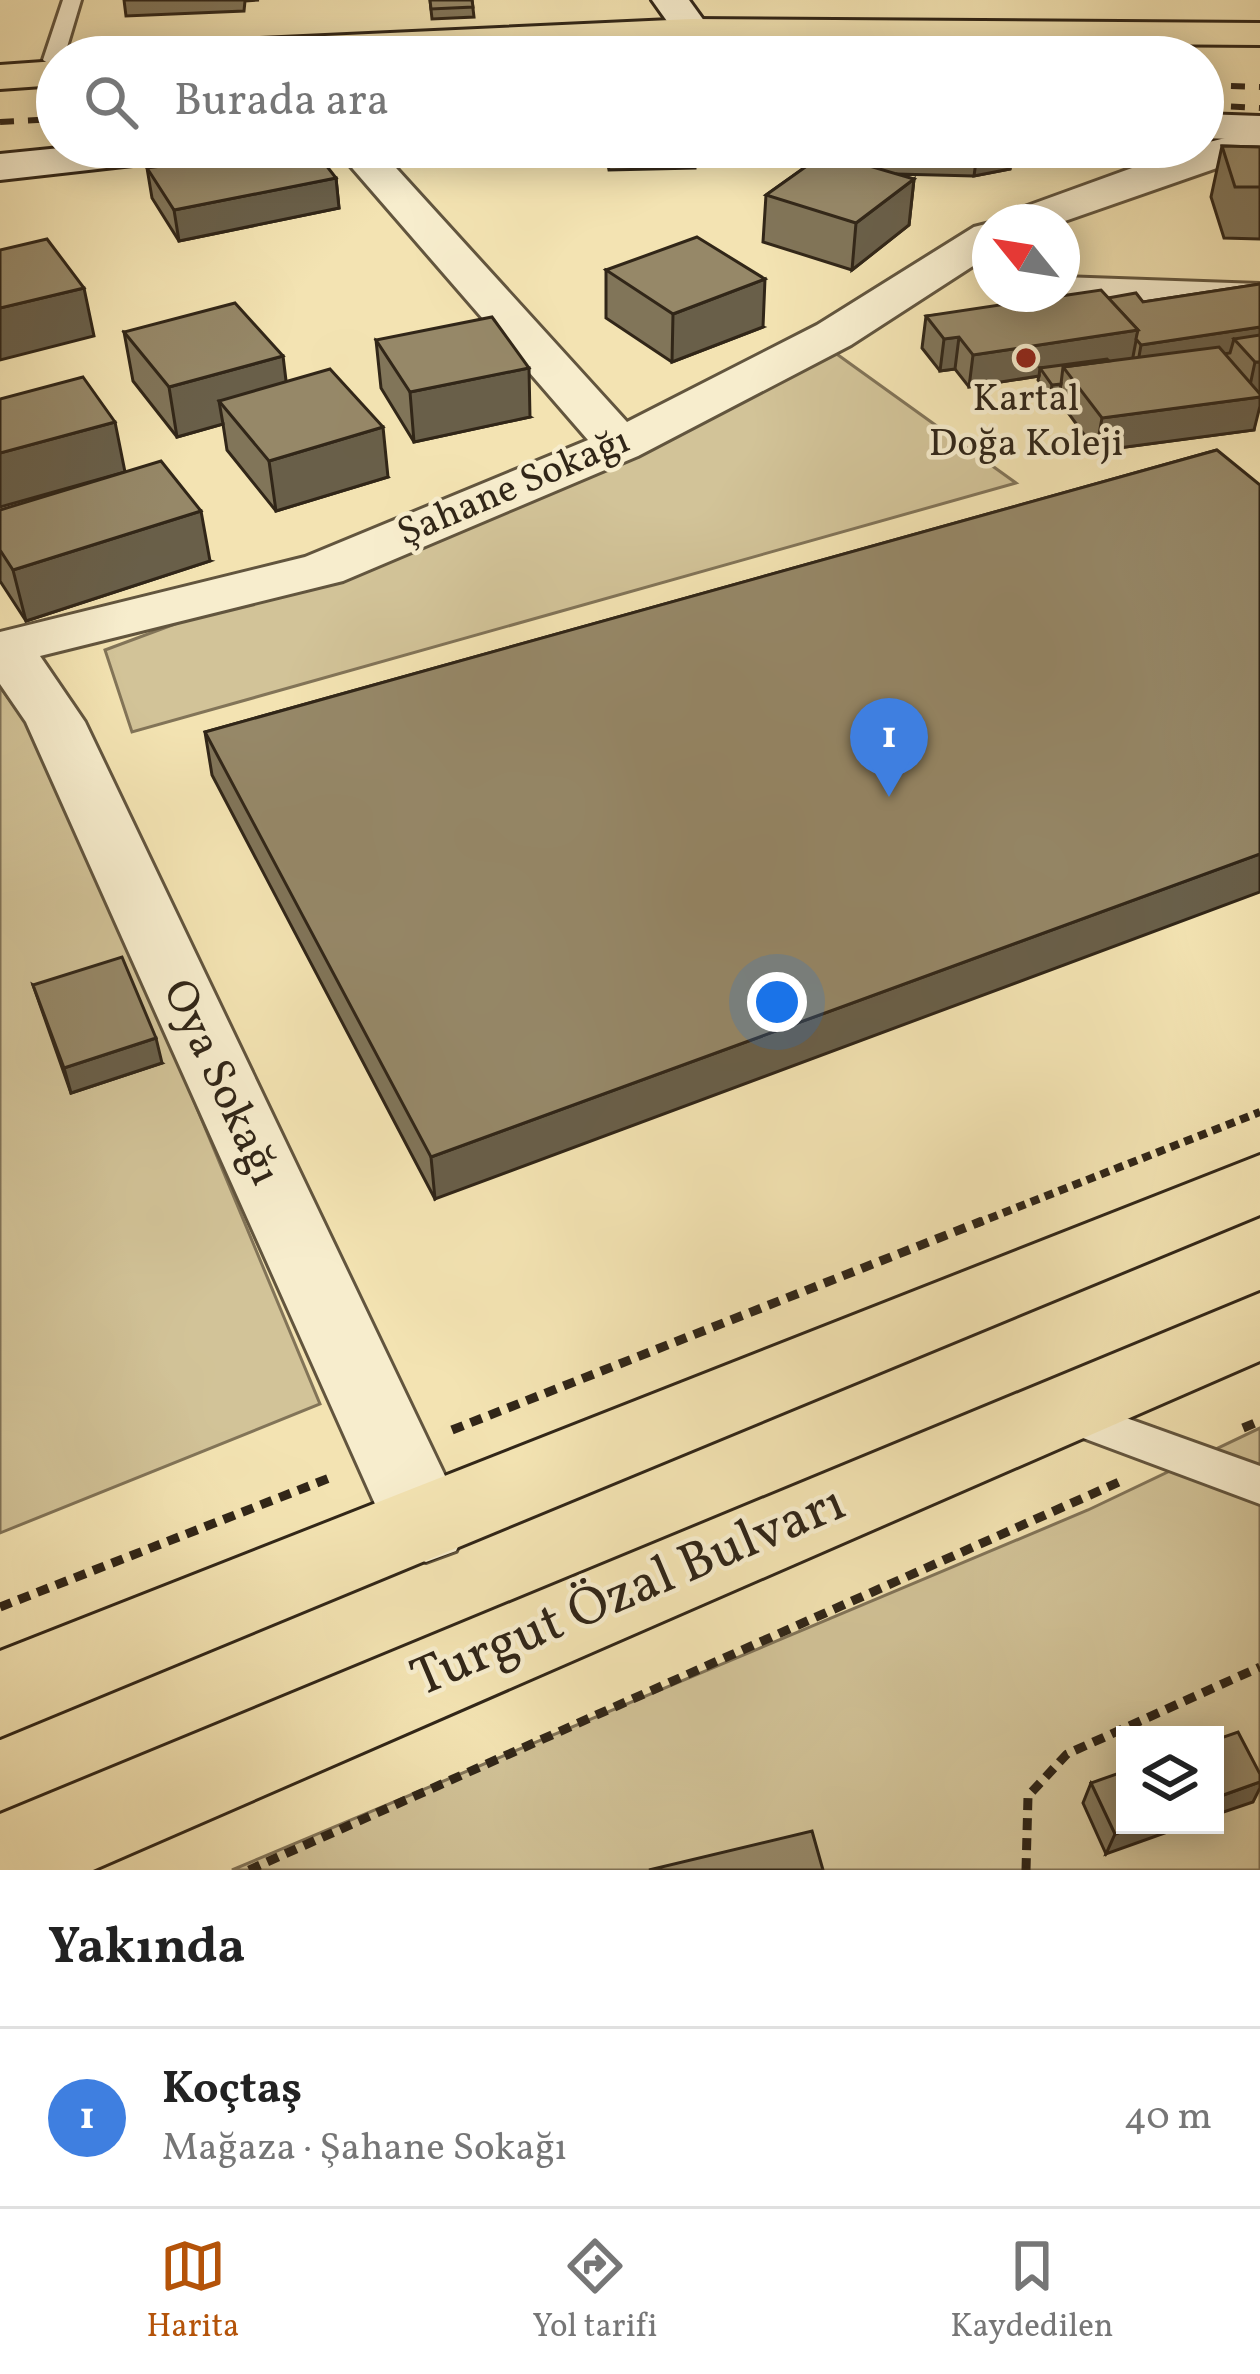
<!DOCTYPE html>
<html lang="tr">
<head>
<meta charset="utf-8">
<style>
  :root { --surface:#fff; --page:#f2f2f2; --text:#222; --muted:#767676; --line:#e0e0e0; --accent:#b45309 }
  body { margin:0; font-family:Vollkorn,serif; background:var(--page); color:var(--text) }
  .controls { position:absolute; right:36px; bottom:36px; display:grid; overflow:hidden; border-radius:0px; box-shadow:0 6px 30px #0003 }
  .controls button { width:108px; height:108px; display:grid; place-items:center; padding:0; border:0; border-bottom:3px solid var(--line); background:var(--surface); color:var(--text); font:60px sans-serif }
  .compass { position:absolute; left:972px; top:204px; width:108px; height:108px; border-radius:50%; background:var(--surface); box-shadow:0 6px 30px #0003; rotate:300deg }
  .you { position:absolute; left:777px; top:1002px; width:42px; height:42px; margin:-30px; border:9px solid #fff; border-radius:50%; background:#1a73e8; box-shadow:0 0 0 18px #1a73e833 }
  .badge { display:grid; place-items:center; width:78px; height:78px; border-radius:50%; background:var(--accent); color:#fff; font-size:39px; font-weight:700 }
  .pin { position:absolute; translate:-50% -99px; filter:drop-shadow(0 3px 6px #0008) }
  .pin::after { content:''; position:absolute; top:63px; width:42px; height:36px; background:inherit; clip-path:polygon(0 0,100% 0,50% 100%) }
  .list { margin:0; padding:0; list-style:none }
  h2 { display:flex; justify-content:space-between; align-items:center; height:156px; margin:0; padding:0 48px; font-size:51px }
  h2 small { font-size:39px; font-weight:400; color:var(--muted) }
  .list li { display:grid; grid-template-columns:78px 1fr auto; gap:36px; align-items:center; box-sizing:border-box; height:180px; padding:0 48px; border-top:3px solid var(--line) }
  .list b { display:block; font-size:45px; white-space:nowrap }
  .list p { margin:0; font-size:39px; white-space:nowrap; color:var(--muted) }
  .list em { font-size:39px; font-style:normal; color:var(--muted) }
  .icon { flex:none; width:66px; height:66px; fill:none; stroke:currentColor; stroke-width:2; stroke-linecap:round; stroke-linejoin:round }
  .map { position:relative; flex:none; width:1260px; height:1870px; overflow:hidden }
  .search { position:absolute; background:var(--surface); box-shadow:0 6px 30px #0003; left:36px; right:36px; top:36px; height:132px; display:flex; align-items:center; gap:30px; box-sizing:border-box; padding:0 42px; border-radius:66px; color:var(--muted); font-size:45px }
  .sheet { height:336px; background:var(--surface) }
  nav { display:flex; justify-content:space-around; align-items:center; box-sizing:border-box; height:168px; border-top:3px solid var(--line); background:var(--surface); font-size:33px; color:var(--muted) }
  nav a { display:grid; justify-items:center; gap:6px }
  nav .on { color:var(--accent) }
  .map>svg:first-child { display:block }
  .green { fill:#d2c398; stroke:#827458; stroke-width:3; fill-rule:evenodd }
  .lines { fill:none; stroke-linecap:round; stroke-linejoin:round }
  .lane-casing { stroke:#62553e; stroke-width:6 }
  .street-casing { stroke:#62553e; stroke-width:6 }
  .secondary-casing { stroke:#312618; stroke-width:6 }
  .primary-casing { stroke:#312618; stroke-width:6 }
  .highway-casing { stroke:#312618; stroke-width:6 }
  .path-far1 { stroke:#312618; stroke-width:8; stroke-dasharray:9 6; stroke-linecap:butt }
  .path { stroke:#312618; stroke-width:9; stroke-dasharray:12 8; stroke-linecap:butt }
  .lane { fill:#f7edcd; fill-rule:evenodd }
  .street { fill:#f7edcd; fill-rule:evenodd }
  .secondary { fill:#f7edcd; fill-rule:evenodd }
  .primary { fill:#f3e3b2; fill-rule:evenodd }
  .highway { fill:#f3e3b2; fill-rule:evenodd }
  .rail { stroke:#312618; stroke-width:6; stroke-dasharray:14 14; stroke-linecap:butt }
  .wall { fill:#817559; stroke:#312618; stroke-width:3 }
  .shaded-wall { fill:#695f49; stroke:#312618; stroke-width:3 }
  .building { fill:#968868; stroke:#312618; stroke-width:3 }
  .poi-dot { fill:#8f2418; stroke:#f7edcd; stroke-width:4.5 }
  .labels { text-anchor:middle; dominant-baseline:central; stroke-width:9; stroke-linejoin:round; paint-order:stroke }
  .far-poi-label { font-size:39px; fill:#312618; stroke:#f7edcd }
  .far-street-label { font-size:39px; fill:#312618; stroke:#f7edcd }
  .street-label { font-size:45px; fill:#312618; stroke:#f7edcd }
  .near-street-label { font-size:54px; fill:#312618; stroke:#f7edcd }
</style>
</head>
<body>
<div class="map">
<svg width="1260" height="1870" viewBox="0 0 1260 1870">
  <rect width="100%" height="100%" fill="#f3e3b2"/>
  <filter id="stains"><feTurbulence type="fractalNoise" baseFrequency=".00167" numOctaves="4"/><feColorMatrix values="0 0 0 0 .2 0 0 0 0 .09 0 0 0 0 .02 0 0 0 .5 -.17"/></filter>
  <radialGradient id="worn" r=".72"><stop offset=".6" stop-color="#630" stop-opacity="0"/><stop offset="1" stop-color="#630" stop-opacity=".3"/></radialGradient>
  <!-- green -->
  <g class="green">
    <path d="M820,342L1016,483L132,732L105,650L484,509Z"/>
    <path d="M0,687L50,755L320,1404L0,1533Z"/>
    <path d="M1260,1428V1870H232L1088,1510ZM1125,1735H1215V1825H1125Z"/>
  </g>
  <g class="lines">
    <!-- lane casing -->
    <g class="lane-casing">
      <g id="lane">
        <path d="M63,0H81L64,57H57L53,66L43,60Z"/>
        <path d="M1065,1396L1260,1466V1504L1051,1426L1045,1414L1051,1402Z"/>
      </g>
    </g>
    <!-- street casing -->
    <g class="street-casing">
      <g id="street">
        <path d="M1260,129V153L1062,222H1001L1008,213L1190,147Z"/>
        <path d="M334,147H377L627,422L817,325L974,227L990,223V255L851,345L638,456L343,581L40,656L85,722L468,1524L456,1551L426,1562L396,1551L26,722L0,684V632L305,557L588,440Z"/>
        <path d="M1062,277L1260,284V312L1046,301L1041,294H1062Z"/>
      </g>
    </g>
    <!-- secondary casing -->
    <g class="secondary-casing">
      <g id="secondary">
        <path d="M652,0H689L723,47L717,55H691Z"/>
        <path d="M1203,114L1260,116V140L1203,138Z"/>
        <path d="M70,147H207L201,156L186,159L0,180V154Z"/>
      </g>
    </g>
    <!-- primary casing -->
    <g class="primary-casing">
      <g id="primary">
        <path d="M692,19L1260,23V45L692,41L356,57H92L111,46Z"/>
        <path d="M57,61V85L0,89V65Z"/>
      </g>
    </g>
    <!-- highway casing -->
    <g class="highway-casing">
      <g id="highway">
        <path d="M1260,1155V1215L0,1737V1651Z"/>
        <path d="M1260,1293V1361L93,1870H0V1814Z"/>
      </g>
    </g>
    <!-- path-far1 -->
    <path class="path-far1" d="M975,1224L1260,1112"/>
    <!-- path -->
    <g class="path">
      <path d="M1243,1428L1260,1421"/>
      <path d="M452,1430L982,1221"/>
      <path d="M0,1607L332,1477"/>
      <path d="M249,1870L1119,1482"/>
      <path d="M1026,1870L1028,1796L1067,1754L1260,1667"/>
    </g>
    <!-- lane -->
    <use href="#lane" class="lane"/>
    <!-- street -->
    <use href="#street" class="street"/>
    <!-- secondary -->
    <use href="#secondary" class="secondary"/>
    <!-- primary -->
    <use href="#primary" class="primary"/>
    <!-- highway -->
    <use href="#highway" class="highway"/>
    <!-- rail -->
    <g class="rail">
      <path d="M1203,85L1260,87"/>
      <path d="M1203,105L1260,108"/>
      <path d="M0,122L57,119"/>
    </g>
  </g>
  <!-- wall -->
  <g class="wall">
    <path d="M124,0H259L245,1L244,11L126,16Z"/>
    <path d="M430,0H472L474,17L432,19Z"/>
    <path d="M1222,146L1260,147V239L1224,238L1211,197Z"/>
    <path d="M585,147H798L797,160L737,166L736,161L695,162V168L609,170L608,165H586Z"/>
    <path d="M806,147H1018L1017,158L1012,157L1010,169L974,176L896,174L914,179L909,225L852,270L763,242L766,195L817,159V156L807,155Z"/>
    <path d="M190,162L336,178L339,208L179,241L152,198L147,168Z"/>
    <path d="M606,270L763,327L672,362L606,318Z"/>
    <path d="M1260,284L1259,393L1254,430L1096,451L1058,399L1059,396L1050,397L1038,380L1039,376L969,387L955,369L940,371L922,348L926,316L1108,298L1143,302Z"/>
    <path d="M124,332L286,382L388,477L276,511L227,450L223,424L177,437L133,381Z"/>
    <path d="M376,340L530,417L414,442L381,388Z"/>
    <path d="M1217,450L435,1199L212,775L205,732Z"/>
    <path d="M0,510L210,561L26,621L0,581Z"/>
    <path d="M33,985L162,1063L71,1093Z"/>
    <path d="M1091,1783L1125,1825L1106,1854L1083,1803Z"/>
  </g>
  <!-- shaded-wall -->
  <g class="shaded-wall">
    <path d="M738,147H798L797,160L737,166Z"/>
    <path d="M978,147H1013L1010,169L974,176Z"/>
    <path d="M336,178L339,208L179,241L174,210Z"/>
    <path d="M914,179L909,225L852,270L856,223Z"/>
    <path d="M765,279L763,327L672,362L673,314Z"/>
    <path d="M84,288L94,336L0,360V308Z"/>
    <path d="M1260,327V348L1234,339L1230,353L1137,368L1141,345Z"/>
    <path d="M1138,330L1132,362L1040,368L1039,376L969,387L973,355Z"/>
    <path d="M959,337L955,369L940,371L944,339Z"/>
    <path d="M283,356L289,405L219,401L223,424L177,437L169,387Z"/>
    <path d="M1255,362H1260V393L1248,395Z"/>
    <path d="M529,368L530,417L414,442L410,392Z"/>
    <path d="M1061,384L1059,396L1050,397L1052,385Z"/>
    <path d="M1260,397V406L1254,430L1096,451L1102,418Z"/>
    <path d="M115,422L125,472L0,507V453Z"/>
    <path d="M383,427L388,477L276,511L269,461Z"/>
    <path d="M201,511L210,561L26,621L13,570Z"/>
    <path d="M1260,854V892L435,1199L431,1157Z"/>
    <path d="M156,1038L162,1063L71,1093L64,1068Z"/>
    <path d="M1260,1782V1788L1253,1802L1215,1815V1798Z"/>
    <path d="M1139,1825H1187L1106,1854L1115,1834Z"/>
  </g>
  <!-- building -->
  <g class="building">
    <path d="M430,0H472L473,7L431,9Z"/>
    <path d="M1222,146L1260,147V187H1235Z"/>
    <path d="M263,147H312L336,178L174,210L147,168L190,162Z"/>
    <path d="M609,147H682L609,149Z"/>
    <path d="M825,153L914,179L856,223L766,195Z"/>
    <path d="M697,237L765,279L673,314L606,270Z"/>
    <path d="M47,239L84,288L0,308V250Z"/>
    <path d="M1260,284V327L1141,345L1136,339L1138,330L1108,298L1136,293L1143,302Z"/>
    <path d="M1101,290L1138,330L973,355L959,337L944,339L926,316Z"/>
    <path d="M235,303L283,356L169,387L124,332Z"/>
    <path d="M492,317L529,368L410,392L376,340Z"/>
    <path d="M1260,335V362H1255L1234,339Z"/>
    <path d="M1219,347L1260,394V397L1102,418L1063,367Z"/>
    <path d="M1107,359L1109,361L1063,367L1061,384L1052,385L1040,368Z"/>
    <path d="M330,369L383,427L269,461L219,401Z"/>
    <path d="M83,377L115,422L0,453V399Z"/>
    <path d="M1217,450L1260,485V854L431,1157L205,732Z"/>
    <path d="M161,461L201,511L13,570L0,550V510Z"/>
    <path d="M122,957L156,1038L64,1068L33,985Z"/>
    <path d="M1238,1732L1260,1774V1782L1215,1798V1740Z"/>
    <path d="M1125,1771V1825H1139L1115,1834L1091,1783Z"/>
    <path d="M812,1831L823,1870H649Z"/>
  </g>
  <!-- markers -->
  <circle class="poi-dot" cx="1026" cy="358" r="12"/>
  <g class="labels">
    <!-- far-poi labels -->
    <g class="far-poi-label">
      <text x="1026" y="400">Kartal<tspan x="1026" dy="45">Doğa Koleji</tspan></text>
    </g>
    <!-- far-street labels -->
    <g class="far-street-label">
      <text transform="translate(514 488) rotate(-23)">Şahane Sokağı</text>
    </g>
    <!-- street labels -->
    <g class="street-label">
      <text transform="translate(220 1083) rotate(65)">Oya Sokağı</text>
    </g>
    <!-- near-street labels -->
    <g class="near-street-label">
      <text transform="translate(629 1593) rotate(-23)">Turgut Özal Bulvarı</text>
    </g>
  </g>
  <rect width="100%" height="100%" filter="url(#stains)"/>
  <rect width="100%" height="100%" fill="url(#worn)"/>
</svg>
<div class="controls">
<button><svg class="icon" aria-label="layers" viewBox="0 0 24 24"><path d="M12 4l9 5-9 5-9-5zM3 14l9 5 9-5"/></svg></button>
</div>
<svg class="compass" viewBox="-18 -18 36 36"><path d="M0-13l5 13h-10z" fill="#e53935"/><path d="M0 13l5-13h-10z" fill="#767676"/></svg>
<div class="you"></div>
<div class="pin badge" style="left:889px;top:797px;background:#3f7fe0">1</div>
<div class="search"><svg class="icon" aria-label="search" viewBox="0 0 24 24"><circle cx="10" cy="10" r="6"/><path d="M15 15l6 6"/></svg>Burada ara</div>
</div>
<section class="sheet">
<h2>Yakında<small></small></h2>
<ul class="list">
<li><span class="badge" style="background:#3f7fe0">1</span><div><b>Koçtaş</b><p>Mağaza · Şahane Sokağı</p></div><em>40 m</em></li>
</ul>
</section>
<nav>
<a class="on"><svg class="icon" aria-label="map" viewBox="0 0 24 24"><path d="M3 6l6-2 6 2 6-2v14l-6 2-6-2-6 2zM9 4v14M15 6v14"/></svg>Harita</a>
<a><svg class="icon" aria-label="directions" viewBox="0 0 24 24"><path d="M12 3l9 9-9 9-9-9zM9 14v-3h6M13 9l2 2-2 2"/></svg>Yol tarifi</a>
<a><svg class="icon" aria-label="saved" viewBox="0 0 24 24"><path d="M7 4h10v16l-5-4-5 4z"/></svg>Kaydedilen</a>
</nav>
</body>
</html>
